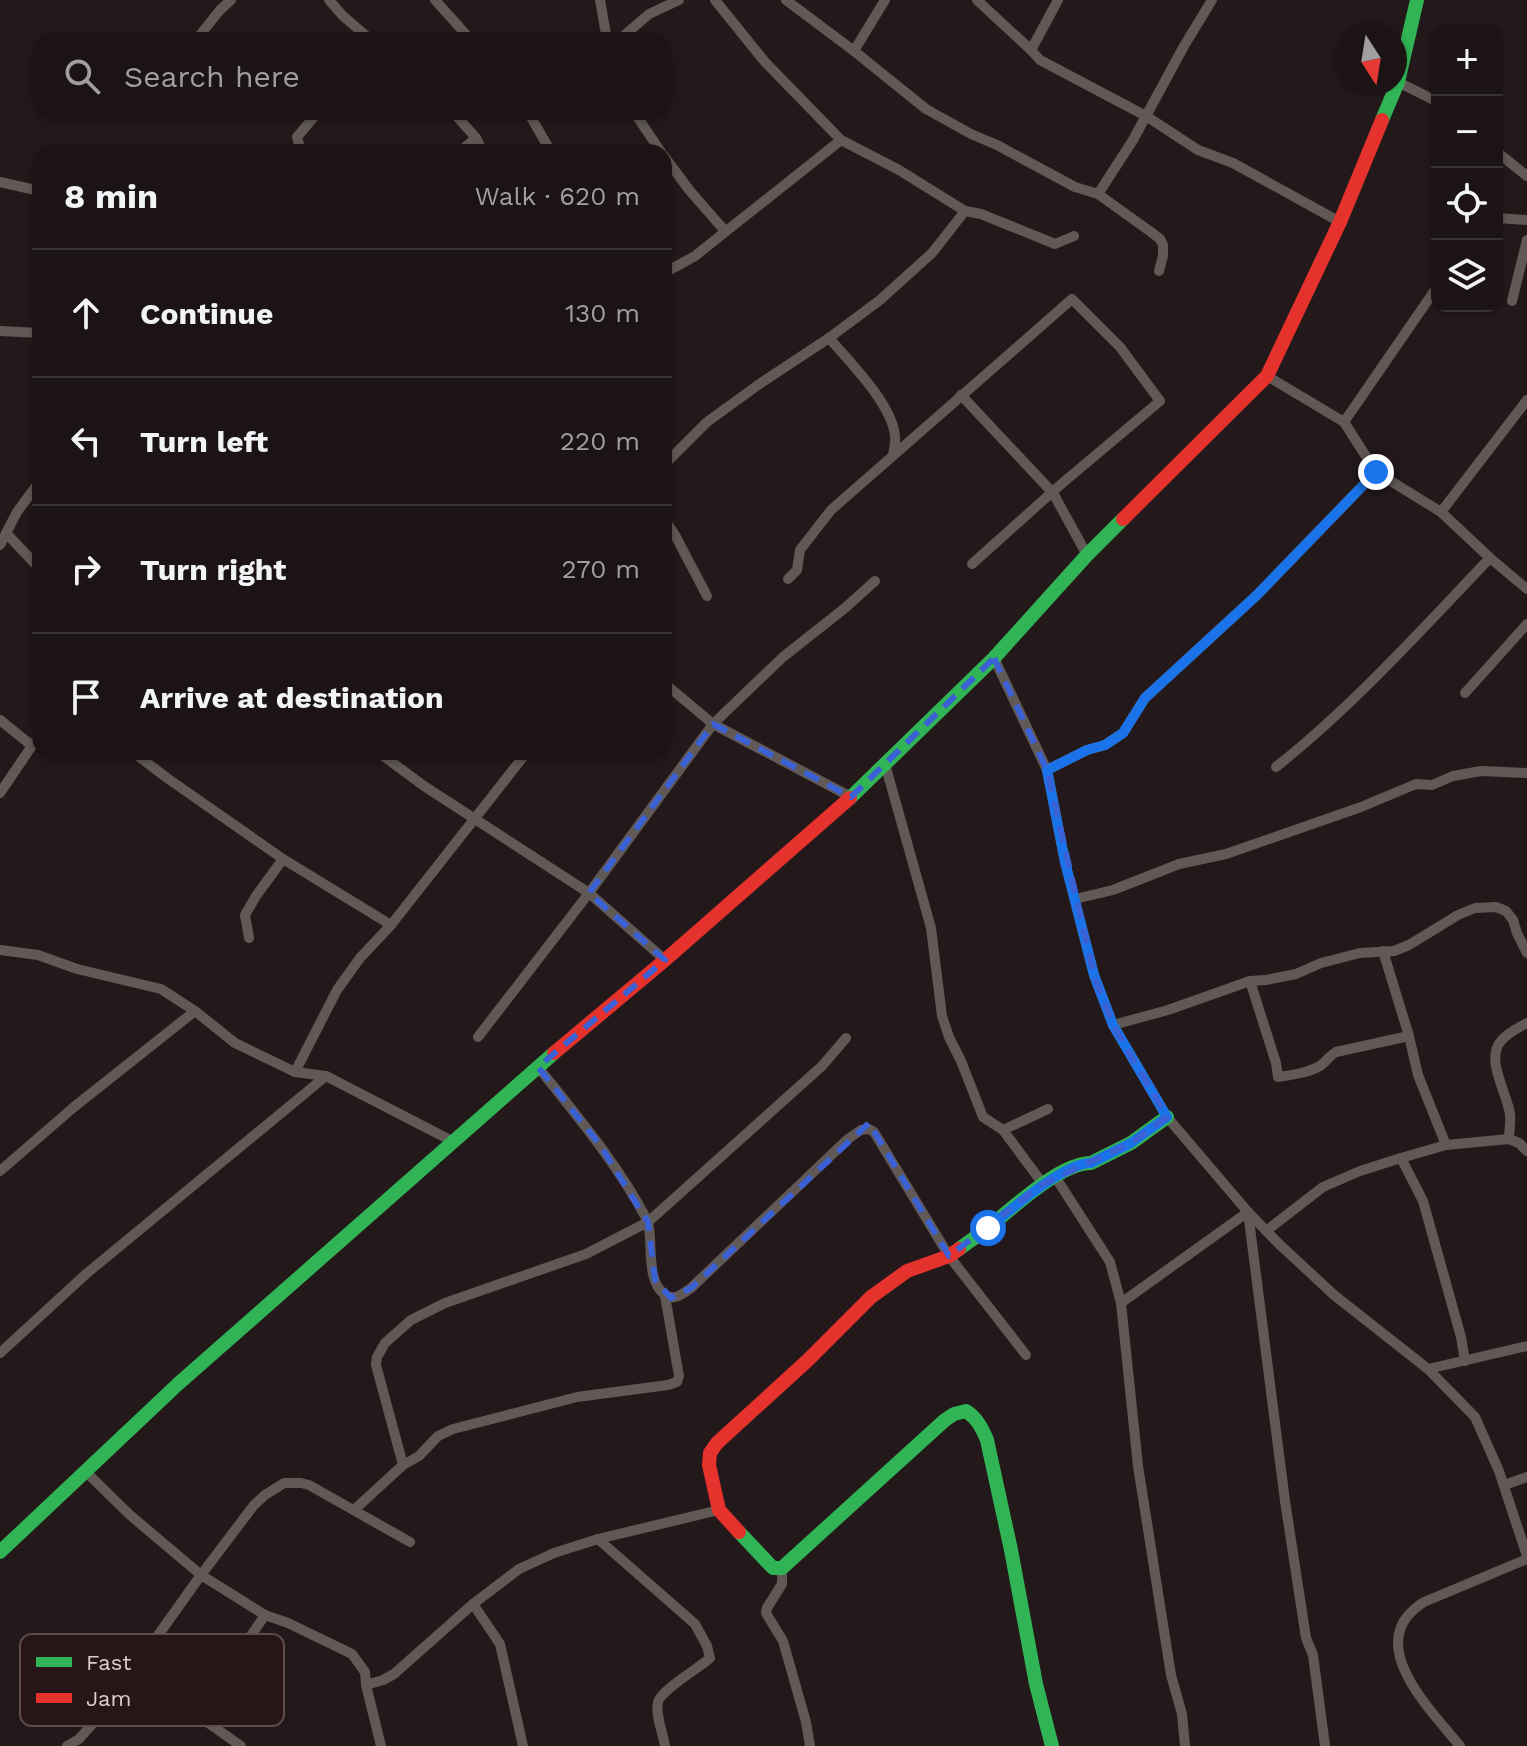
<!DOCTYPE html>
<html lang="en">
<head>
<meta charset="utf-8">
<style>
  :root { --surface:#1b1314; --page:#241c1d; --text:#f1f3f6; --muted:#a09ea0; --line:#393234 }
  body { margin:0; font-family:"Work Sans",sans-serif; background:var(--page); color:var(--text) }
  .controls { position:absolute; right:24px; top:24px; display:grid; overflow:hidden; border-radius:16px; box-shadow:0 2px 6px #0004 }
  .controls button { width:72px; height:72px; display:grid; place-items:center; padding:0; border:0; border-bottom:2px solid var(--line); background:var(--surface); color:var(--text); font:40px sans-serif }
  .compass { position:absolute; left:1335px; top:24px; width:72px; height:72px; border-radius:50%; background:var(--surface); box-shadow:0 2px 6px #0004; rotate:168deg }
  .stop { position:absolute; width:24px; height:24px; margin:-18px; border:6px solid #1a73e8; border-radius:50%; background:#fff }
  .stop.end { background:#1a73e8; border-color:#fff; box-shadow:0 2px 8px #0008 }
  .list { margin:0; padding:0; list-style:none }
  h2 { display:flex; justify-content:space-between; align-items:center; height:104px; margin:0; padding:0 32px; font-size:34px }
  h2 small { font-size:26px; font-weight:400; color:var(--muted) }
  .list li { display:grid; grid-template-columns:52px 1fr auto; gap:24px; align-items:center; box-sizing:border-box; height:128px; padding:0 32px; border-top:2px solid var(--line) }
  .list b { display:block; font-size:30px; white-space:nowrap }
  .list em { font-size:26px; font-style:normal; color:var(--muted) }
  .icon { flex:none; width:44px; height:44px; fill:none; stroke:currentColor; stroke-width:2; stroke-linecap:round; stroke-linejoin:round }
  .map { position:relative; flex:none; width:1527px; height:1746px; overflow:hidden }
  .search { position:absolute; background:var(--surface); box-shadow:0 2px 6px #0004; left:32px; top:32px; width:640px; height:88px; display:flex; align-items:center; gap:20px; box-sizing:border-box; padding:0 28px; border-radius:24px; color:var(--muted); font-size:30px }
  .panel { position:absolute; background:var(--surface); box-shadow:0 2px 6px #0004; left:32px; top:144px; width:640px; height:616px; border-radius:24px }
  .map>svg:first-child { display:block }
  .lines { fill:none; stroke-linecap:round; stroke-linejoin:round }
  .street { stroke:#615956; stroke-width:10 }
  .fast { stroke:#30b455; stroke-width:14 }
  .jam { stroke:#e5322d; stroke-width:14 }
  .route { stroke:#1a73e8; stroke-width:10 }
  .marked { fill:none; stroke:#3a61d6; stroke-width:6; stroke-dasharray:16 10; stroke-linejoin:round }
  .key { fill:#281517; stroke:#5e4c4e; stroke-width:2 }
  .key-label { font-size:22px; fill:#dccece }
</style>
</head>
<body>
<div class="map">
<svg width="1527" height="1746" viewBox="0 0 1527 1746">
  <rect width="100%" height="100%" fill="#24191a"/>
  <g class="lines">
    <!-- street -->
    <g class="street">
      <path d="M329,0L343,16L371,40"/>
      <path d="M435,0L471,40"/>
      <path d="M600,0L607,40"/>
      <path d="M715,0L765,62L841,140L899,170L965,211L981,214L1055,244L1074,236"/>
      <path d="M786,0L854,51L926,109L971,134L997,145L1075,187L1098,194L1151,232L1160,239L1163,245V256L1159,271"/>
      <path d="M977,0L1031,50L1040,60L1146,116L1198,150L1233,163L1340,222"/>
      <path d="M196,40L220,10L231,0"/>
      <path d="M619,40L649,14L679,0"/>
      <path d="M1031,50L1058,0"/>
      <path d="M854,51L885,0"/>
      <path d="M1398,82L1430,98L1437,103"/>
      <path d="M453,112L476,138L483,152"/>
      <path d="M528,112L551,152"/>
      <path d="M634,112L661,152"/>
      <path d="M301,152L297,137L318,112"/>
      <path d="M459,152L476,138"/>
      <path d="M1497,152L1527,176"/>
      <path d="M664,156L690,191L725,231"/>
      <path d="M0,182L40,191"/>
      <path d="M1098,194L1133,140L1184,46L1212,0"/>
      <path d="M1497,218L1527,220"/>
      <path d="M664,273L695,256L841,140"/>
      <path d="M1512,301L1527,240"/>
      <path d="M0,331L40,333"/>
      <path d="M829,338C850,362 892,404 895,436C896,442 894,449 893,455"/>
      <path d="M1267,376L1344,422L1376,472L1441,512L1490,558L1527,589"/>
      <path d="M961,395L1053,493L1087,555"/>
      <path d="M1344,422L1437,287"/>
      <path d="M664,465L707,422L758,385L829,338L880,300L932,253L965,211"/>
      <path d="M1441,512L1527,400"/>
      <path d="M664,519L675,535L707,596"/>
      <path d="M6,533L40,569"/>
      <path d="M0,545L17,512L40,481"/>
      <path d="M788,579L797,570L800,550L831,510L1072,299L1120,347L1160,401L1059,486L972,564"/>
      <path d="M994,658L1047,770L1065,862L1094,975L1113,1025L1167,1117L1248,1212L1278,1243L1334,1295L1428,1369L1475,1417L1499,1471L1527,1556"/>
      <path d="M664,683L713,724L851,797"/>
      <path d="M1465,693L1527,624"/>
      <path d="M0,720L31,745"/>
      <path d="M133,752L167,778L283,859L391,925L527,752"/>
      <path d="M378,752L424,786L589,893L665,960"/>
      <path d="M885,764L931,928L942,1016L949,1037L961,1061L983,1117L1003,1130L1043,1184"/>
      <path d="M1276,767C1354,705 1421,630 1490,558"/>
      <path d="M1047,770L1087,750L1105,745L1123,733L1145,698L1257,595L1376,472"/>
      <path d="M0,793L40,734"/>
      <path d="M1075,899L1113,890L1179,864L1226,854L1361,807L1416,784L1432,785L1453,776L1481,771L1527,773"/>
      <path d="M249,938L245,915L256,896L283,859"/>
      <path d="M0,950L38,955L77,969L161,989L195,1011L235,1043L295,1072L326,1076L454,1142"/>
      <path d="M1383,951L1409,1036L1418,1075L1446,1145"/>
      <path d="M1250,981L1276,1063L1278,1077C1292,1075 1307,1073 1320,1066C1326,1062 1329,1056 1336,1052L1409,1036"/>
      <path d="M1113,1025L1168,1010L1250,981L1266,980L1296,974L1321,963L1360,953L1394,951L1409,945L1458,915L1475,908L1496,907L1506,911L1513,920L1517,933L1527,953"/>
      <path d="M478,1037L589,893L713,724L783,657L845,608L875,581"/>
      <path d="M538,1067C576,1115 617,1163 646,1218C655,1235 644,1279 664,1294C673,1302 683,1294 691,1288L848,1139L861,1130L869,1129L874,1132L949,1256L1026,1355"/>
      <path d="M295,1072L337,990L360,958L391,925"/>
      <path d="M1003,1130L1048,1109"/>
      <path d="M1509,1139C1509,1131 1511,1122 1510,1114C1507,1093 1485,1059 1501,1041C1507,1033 1518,1028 1527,1023"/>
      <path d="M1401,1158L1423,1201L1461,1337L1465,1361"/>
      <path d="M0,1171L74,1107L195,1011"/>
      <path d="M1056,1178L1110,1262L1121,1303L1138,1466L1171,1675L1182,1714L1185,1746"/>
      <path d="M1266,1231L1323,1187L1360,1171L1401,1158L1446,1145L1509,1139L1519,1143L1527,1151"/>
      <path d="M1121,1303L1248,1212L1285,1501L1306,1638L1313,1655L1325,1746"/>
      <path d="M0,1353L86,1274L326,1076"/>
      <path d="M1428,1369L1527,1346"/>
      <path d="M403,1465L376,1365L377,1357L385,1343L411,1320L445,1303L586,1254L648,1222L822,1066L846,1038"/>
      <path d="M86,1472L130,1515L201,1575L265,1615L288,1623L352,1654L365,1672L366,1685L381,1746"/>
      <path d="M1504,1485L1527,1477"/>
      <path d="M354,1510L403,1465L419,1456L438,1436L453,1429L577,1397L668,1385L677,1382L679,1376L665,1296"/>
      <path d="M598,1539L695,1624L707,1646L710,1658C699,1668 661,1690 658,1702C655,1715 663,1733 665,1746"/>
      <path d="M774,1569L782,1572V1584L767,1608L766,1613L783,1641L806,1722L810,1746"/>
      <path d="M473,1604L500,1644L523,1746"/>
      <path d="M366,1685L383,1680L394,1674L473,1604L519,1569L554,1553L598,1539L719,1510"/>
      <path d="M67,1746L79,1739L104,1711L201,1575L254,1505L265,1495L284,1483H301L309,1485L410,1542"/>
      <path d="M241,1746L204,1720L201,1713L203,1707L265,1615"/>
      <path d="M1460,1746C1431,1710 1360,1642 1424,1602L1527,1559"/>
    </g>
    <!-- fast -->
    <g class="fast">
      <path d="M1382,120L1398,82L1417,0"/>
      <path d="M850,798L994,658L1087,555L1123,519"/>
      <path d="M959,1249C970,1241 980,1234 990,1226C1014,1207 1060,1163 1091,1163L1131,1143L1167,1117"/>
      <path d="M739,1532L773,1568H782L945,1420L954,1414L966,1411C977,1418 982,1428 987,1440L1011,1550L1036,1684L1052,1746"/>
      <path d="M0,1552L178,1384L554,1053"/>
    </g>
    <!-- jam -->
    <g class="jam">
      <path d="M1123,519L1267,376L1340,222L1382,120"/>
      <path d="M554,1053L665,960L850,798"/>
      <path d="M739,1532L719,1510L709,1465L710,1453L717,1443L808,1360L871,1297L907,1271L949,1256L959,1249"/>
    </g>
  </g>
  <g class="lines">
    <!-- route -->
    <path class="route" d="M988,1228C1011,1210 1063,1163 1091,1163L1131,1143L1167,1117L1113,1025L1094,975L1065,862L1047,770L1087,750L1105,745L1123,733L1145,698L1257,595L1376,472"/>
  </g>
  <!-- marked area -->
  <path class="marked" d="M994,658L1047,770L1094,975L1113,1025L1167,1117L1131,1143L1043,1184L949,1256L869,1123L691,1288L671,1298L655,1280L648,1222L600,1145L538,1067L665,960L589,893L713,724L851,797Z"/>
  <!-- legend -->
  <rect x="20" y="1634" width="264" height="92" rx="12" class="key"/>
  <rect x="36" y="1657" width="36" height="10" fill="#30b455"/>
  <rect x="36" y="1693" width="36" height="10" fill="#e5322d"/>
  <g class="key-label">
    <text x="86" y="1670">Fast</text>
    <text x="86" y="1706">Jam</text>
  </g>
</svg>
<div class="controls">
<button>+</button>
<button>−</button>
<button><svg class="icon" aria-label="locate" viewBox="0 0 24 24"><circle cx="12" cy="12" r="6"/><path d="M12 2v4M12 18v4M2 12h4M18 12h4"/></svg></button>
<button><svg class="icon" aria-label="layers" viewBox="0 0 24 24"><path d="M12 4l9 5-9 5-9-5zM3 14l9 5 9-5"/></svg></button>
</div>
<svg class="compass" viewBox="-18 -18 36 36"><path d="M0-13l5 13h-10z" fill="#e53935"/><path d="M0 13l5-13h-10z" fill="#a09ea0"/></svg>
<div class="stop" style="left:988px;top:1228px"></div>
<div class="stop end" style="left:1376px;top:472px"></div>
<div class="search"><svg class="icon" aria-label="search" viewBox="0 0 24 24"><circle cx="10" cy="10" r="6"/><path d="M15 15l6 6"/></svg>Search here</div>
<section class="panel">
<h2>8 min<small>Walk · 620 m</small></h2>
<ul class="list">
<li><svg class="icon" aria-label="ahead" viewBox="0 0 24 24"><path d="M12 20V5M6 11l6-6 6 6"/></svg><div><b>Continue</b></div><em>130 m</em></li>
<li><svg class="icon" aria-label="left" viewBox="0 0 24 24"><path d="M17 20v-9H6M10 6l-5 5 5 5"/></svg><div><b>Turn left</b></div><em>220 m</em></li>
<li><svg class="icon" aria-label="right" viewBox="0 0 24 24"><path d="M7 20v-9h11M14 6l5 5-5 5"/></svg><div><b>Turn right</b></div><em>270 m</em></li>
<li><svg class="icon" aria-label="arrive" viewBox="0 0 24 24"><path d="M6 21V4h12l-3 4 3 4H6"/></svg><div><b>Arrive at destination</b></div></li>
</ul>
</section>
</div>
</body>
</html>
